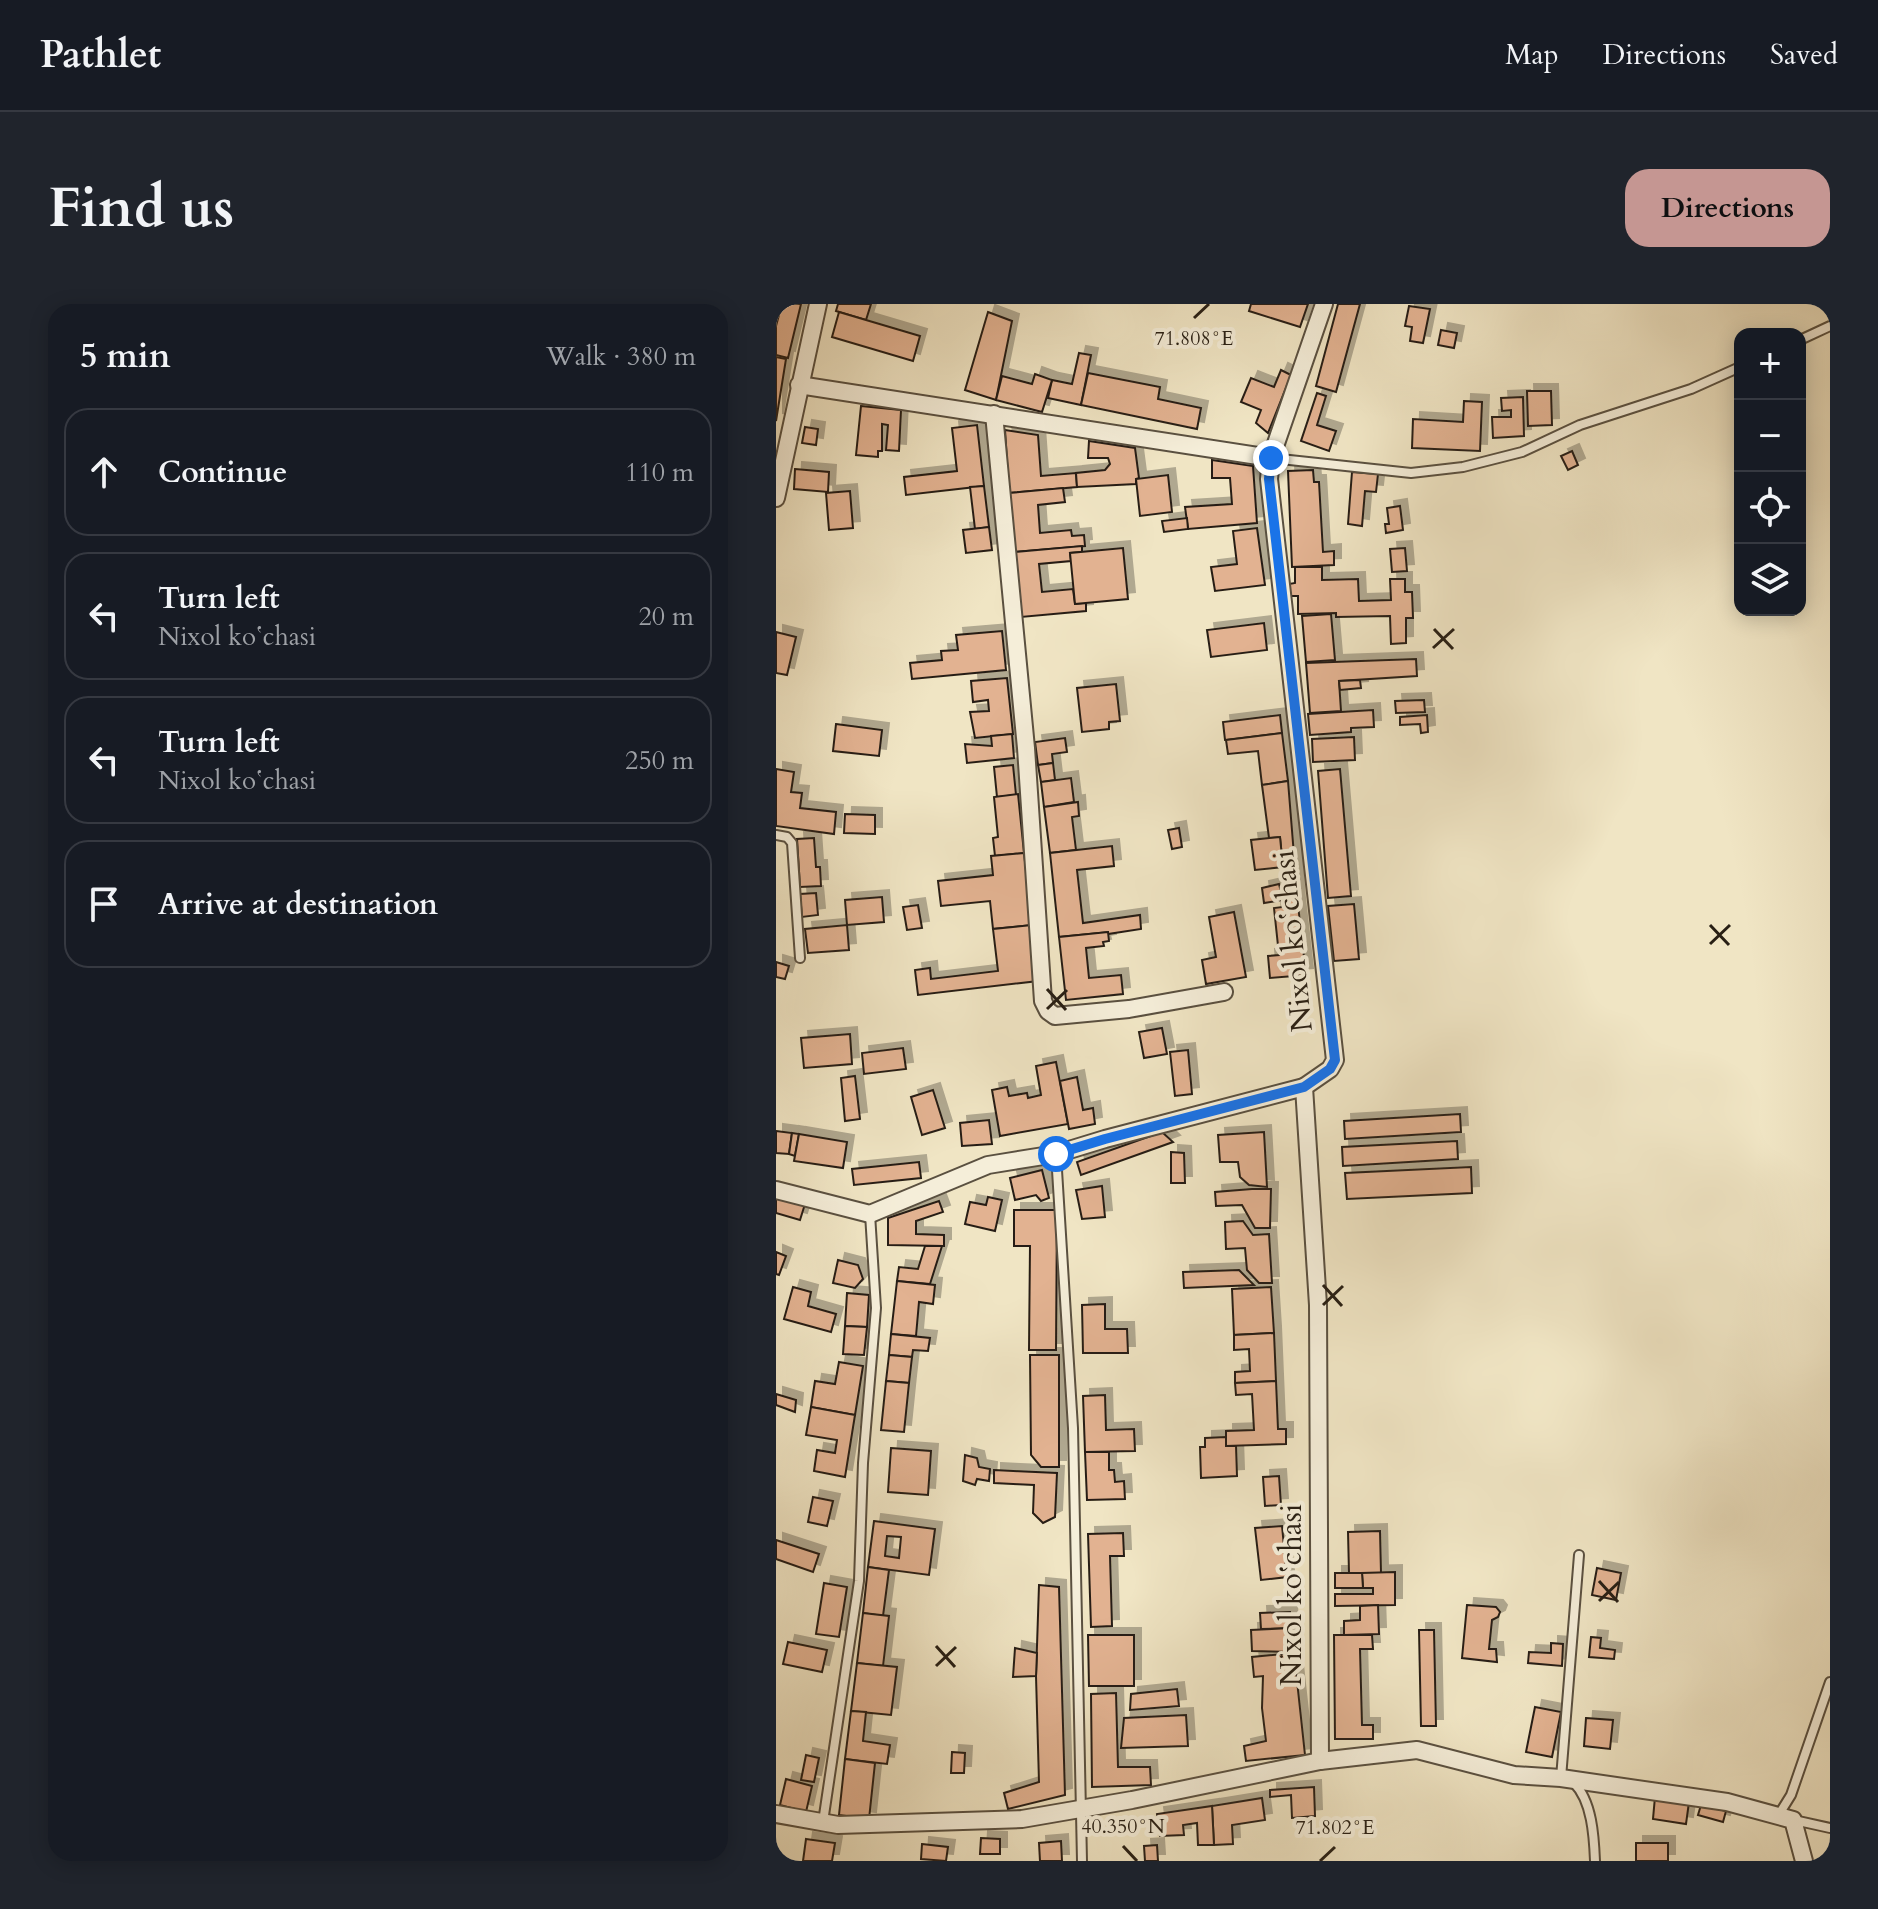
<!DOCTYPE html>
<html lang="en">
<head>
<meta charset="utf-8">
<style>
  :root { --surface:#171b24; --page:#20242c; --text:#f1f3f6; --muted:#9ea1a6; --line:#363941; --accent:#c59692 }
  body { margin:0; font-family:Cardo,serif; background:var(--page); color:var(--text) }
  .controls { position:absolute; right:24px; top:24px; display:grid; overflow:hidden; border-radius:16px; box-shadow:0 4px 20px #0003 }
  .controls button { width:72px; height:72px; display:grid; place-items:center; padding:0; border:0; border-bottom:2px solid var(--line); background:var(--surface); color:var(--text); font:40px sans-serif }
  .stop { position:absolute; width:24px; height:24px; margin:-18px; border:6px solid #1a73e8; border-radius:50%; background:#fff }
  .stop.end { background:#1a73e8; border-color:#fff; box-shadow:0 2px 8px #0008 }
  .list { margin:0; padding:0; list-style:none }
  h2 { display:flex; justify-content:space-between; align-items:center; height:104px; margin:0; padding:0 32px; font-size:34px }
  h2 small { font-size:26px; font-weight:400; color:var(--muted) }
  .list li { display:grid; grid-template-columns:52px 1fr auto; gap:24px; align-items:center; box-sizing:border-box; height:128px; margin:0 16px 16px; padding:0 16px; border:2px solid var(--line); border-radius:24px }
  .list b { display:block; font-size:30px; white-space:nowrap }
  .list p { margin:0; font-size:26px; white-space:nowrap; color:var(--muted) }
  .list em { font-size:26px; font-style:normal; color:var(--muted) }
  .icon { flex:none; width:44px; height:44px; fill:none; stroke:currentColor; stroke-width:2; stroke-linecap:round; stroke-linejoin:round }
  .map { position:relative; flex:none; width:1054px; height:1557px; overflow:hidden; border-radius:24px }
  header { display:flex; align-items:center; gap:48px; box-sizing:border-box; height:112px; padding:0 40px; background:var(--surface); border-bottom:2px solid var(--line) }
  header strong { font-size:38px }
  nav { display:flex; gap:44px; margin-inline-start:auto; font-size:28px }
  .intro { display:flex; align-items:center; justify-content:space-between; box-sizing:border-box; height:192px; padding:0 48px }
  h1 { margin:0; font-size:56px }
  .button { padding:20px 36px; border-radius:24px; background:var(--accent); color:#111; font-size:28px; font-weight:700 }
  main { display:flex; gap:48px; padding:0 48px }
  aside { flex:1; background:var(--surface); border-radius:24px; box-shadow:0 4px 20px #0003 }
  .map>svg:first-child { display:block }
  .building { fill:#e2b291; stroke:#281f14; stroke-width:2; fill-rule:evenodd; filter:url(#shadow) }
  .lines { fill:none; stroke-linecap:round; stroke-linejoin:round }
  .service-casing { stroke:#5a5040; stroke-width:12 }
  .minor-casing { stroke:#5a5040; stroke-width:20 }
  .service { stroke:#f5eed9; stroke-width:8 }
  .minor { stroke:#f5eed9; stroke-width:16 }
  .route { stroke:#1a73e8; stroke-width:10 }
  .ticks { fill:none; stroke:#281f14; stroke-width:3 }
  .labels { text-anchor:middle; dominant-baseline:central; stroke-width:8; stroke-linejoin:round; paint-order:stroke }
  .street-label { font-size:30px; fill:#281f14; stroke:#f5eed9 }
  .ticks-label { font-size:20px; text-anchor:middle; fill:#281f14; stroke:#f5eed9; stroke-width:8; stroke-linejoin:round; paint-order:stroke }
</style>
</head>
<body>
<header>
<strong>Pathlet</strong>
<nav><a>Map</a><a>Directions</a><a>Saved</a></nav>
</header>
<div class="intro"><h1>Find us</h1><a class="button">Directions</a></div>
<main>
<aside>
<h2>5 min<small>Walk · 380 m</small></h2>
<ul class="list">
<li><svg class="icon" aria-label="ahead" viewBox="0 0 24 24"><path d="M12 20V5M6 11l6-6 6 6"/></svg><div><b>Continue</b></div><em>110 m</em></li>
<li><svg class="icon" aria-label="left" viewBox="0 0 24 24"><path d="M17 20v-9H6M10 6l-5 5 5 5"/></svg><div><b>Turn left</b><p>Nixol koʻchasi</p></div><em>20 m</em></li>
<li><svg class="icon" aria-label="left" viewBox="0 0 24 24"><path d="M17 20v-9H6M10 6l-5 5 5 5"/></svg><div><b>Turn left</b><p>Nixol koʻchasi</p></div><em>250 m</em></li>
<li><svg class="icon" aria-label="arrive" viewBox="0 0 24 24"><path d="M6 21V4h12l-3 4 3 4H6"/></svg><div><b>Arrive at destination</b></div></li>
</ul>
</aside>
<div class="map">
<svg width="1054" height="1557" viewBox="0 0 1054 1557">
  <defs>
    <filter id="shadow"><feDropShadow dx="7" dy="-7" stdDeviation="0" flood-color="#0004"/></filter>
  </defs>
  <rect width="100%" height="100%" fill="#f0e5c4"/>
  <filter id="stains"><feTurbulence type="fractalNoise" baseFrequency=".0025" numOctaves="4"/><feColorMatrix values="0 0 0 0 .2 0 0 0 0 .09 0 0 0 0 .02 0 0 0 .5 -.17"/></filter>
  <radialGradient id="worn" r=".72"><stop offset=".6" stop-color="#630" stop-opacity="0"/><stop offset="1" stop-color="#630" stop-opacity=".3"/></radialGradient>
  <!-- building -->
  <g class="building">
    <path d="M6,0H25L12,54L0,51V22Z"/>
    <path d="M62,0H95L90,16L60,7Z"/>
    <path d="M475,0H532L524,23L473,7Z"/>
    <path d="M562,0H584L560,88L540,82Z"/>
    <path d="M633,2L654,5L647,39L634,37L636,23L629,22Z"/>
    <path d="M63,8L144,32L137,57L56,33Z"/>
    <path d="M212,8L236,17L220,96L189,86Z"/>
    <path d="M665,26L681,29L678,44L662,41Z"/>
    <path d="M303,49L315,51L305,101L272,94L276,76L296,80Z"/>
    <path d="M0,53L10,55L0,117Z"/>
    <path d="M505,66L515,71L492,129L480,119L485,106L465,98L475,74L498,83Z"/>
    <path d="M312,69L384,83L382,95L425,104L421,125L305,101Z"/>
    <path d="M259,70L276,76L266,108L220,96L226,72L256,80Z"/>
    <path d="M751,87H775L776,121L752,122Z"/>
    <path d="M541,89L550,92L541,121L560,127L553,147L525,137Z"/>
    <path d="M747,93L748,132L717,134L716,113H735V106L726,107L725,94Z"/>
    <path d="M688,97L706,98L704,147L636,144L637,115L687,118Z"/>
    <path d="M85,102L125,106L123,147L110,146L112,121L106,120V147H102V153L80,151Z"/>
    <path d="M201,121L208,182L130,191L128,173L181,167L176,124Z"/>
    <path d="M29,123L42,125L40,141L26,139Z"/>
    <path d="M229,126L262,131L265,172L300,169L301,183L233,189Z"/>
    <path d="M313,137L359,144L363,174L360,175V180L301,183L300,169L329,166L334,160L332,154H312Z"/>
    <path d="M796,147L802,161L792,166L785,152Z"/>
    <path d="M436,156L477,162L481,219L412,225L409,203L456,200L454,174H436Z"/>
    <path d="M19,165L53,168L52,188L18,185Z"/>
    <path d="M537,166L538,178H543L547,248L558,247V261L516,263L512,167Z"/>
    <path d="M576,168L602,170L600,188L589,187L586,222L572,220Z"/>
    <path d="M392,171L396,208L364,212L360,175Z"/>
    <path d="M208,182L213,223L199,225L194,183Z"/>
    <path d="M287,184L289,198L262,201L264,229L295,226L296,232L308,231L309,242L239,248L233,189Z"/>
    <path d="M74,187L77,224L53,226L50,189Z"/>
    <path d="M624,202L627,226L610,229L609,220H613L611,204Z"/>
    <path d="M411,214L412,225L388,228L386,217Z"/>
    <path d="M213,223L216,246L190,249L187,226Z"/>
    <path d="M481,224L489,281L439,287L435,263L461,260L457,227Z"/>
    <path d="M306,242V248L294,249L295,257L263,260L266,288L297,285L299,300L310,299V307L245,313L239,248Z"/>
    <path d="M347,244L352,295L299,300L294,249Z"/>
    <path d="M629,244L631,267L616,268L614,245Z"/>
    <path d="M519,263H546V276L582,275L583,297L615,296L614,275H629V288H636L637,314H630V339L615,340L614,312L560,313V309L522,310V292H513V280L519,279Z"/>
    <path d="M555,310L559,356L530,358L526,312Z"/>
    <path d="M488,319L491,346L435,353L431,326Z"/>
    <path d="M226,327L230,366L136,375L134,359L166,356L165,347L182,346L180,331Z"/>
    <path d="M0,328L20,333L11,371L0,369Z"/>
    <path d="M640,355L641,372L563,377L565,407L534,409L530,359Z"/>
    <path d="M231,374L237,430L199,434L194,408L213,407L212,396L197,398L195,377Z"/>
    <path d="M584,376L585,384L564,386L563,377Z"/>
    <path d="M340,380L344,417L333,418V425L306,428L301,384Z"/>
    <path d="M648,396L649,408L620,409L619,397Z"/>
    <path d="M597,406L598,423L575,424V428L534,431L532,410Z"/>
    <path d="M504,411L506,429L449,436L447,418Z"/>
    <path d="M651,411L652,428L645,429L644,420L624,421V413Z"/>
    <path d="M60,420L106,426L103,452L57,447Z"/>
    <path d="M506,429L512,477L486,481L482,447L452,450L450,436Z"/>
    <path d="M236,430L238,454L191,459L189,440L216,442L215,432Z"/>
    <path d="M578,433L579,456L537,458L536,435Z"/>
    <path d="M289,434L291,448L276,450L277,459L262,461L259,438Z"/>
    <path d="M277,459L279,476L265,478L262,461Z"/>
    <path d="M237,461L240,491L221,493L218,463Z"/>
    <path d="M0,465L18,468L15,488L26,489L24,504L60,508L58,530L0,522Z"/>
    <path d="M564,465L575,592L552,594L542,467Z"/>
    <path d="M295,474L298,498L268,503L265,478Z"/>
    <path d="M512,477L522,601L511,603L504,533L493,534L486,481Z"/>
    <path d="M242,490L248,549L219,552L217,534L222,533L218,493Z"/>
    <path d="M302,498L303,512L296,513L300,546L274,549L268,503Z"/>
    <path d="M69,510L99,511V530L68,529Z"/>
    <path d="M403,524L406,543L396,545L392,526Z"/>
    <path d="M504,533L507,563L479,566L475,536Z"/>
    <path d="M38,534L40,563H44L45,582L24,583L21,535Z"/>
    <path d="M336,542L338,562L301,566L307,619L364,611L365,625L332,630V628L283,633L274,549Z"/>
    <path d="M248,549L256,621L217,625L214,597L165,602L162,577L217,571L215,552Z"/>
    <path d="M503,580L507,596L488,599L486,584Z"/>
    <path d="M40,589L42,611L26,613L24,590Z"/>
    <path d="M106,593L108,618L71,621L69,596Z"/>
    <path d="M578,600L583,655L558,657L552,602Z"/>
    <path d="M142,601L146,624L131,626L127,603Z"/>
    <path d="M522,601L530,671L494,674L492,652L503,651L498,604Z"/>
    <path d="M458,608L470,673L430,680L426,656L440,653L433,613Z"/>
    <path d="M71,621L73,646L32,649L29,625Z"/>
    <path d="M256,621L262,677L142,691L139,666L154,664L155,675L222,667L217,625Z"/>
    <path d="M332,628L333,637L327,638L328,642L310,644L313,674L345,671L347,690L290,696L283,633Z"/>
    <path d="M0,658L13,662L9,675L0,673Z"/>
    <path d="M386,724L391,750L368,754L363,728Z"/>
    <path d="M74,730L76,760L28,764L25,734Z"/>
    <path d="M127,744L130,765L88,770L86,749Z"/>
    <path d="M412,746L416,790L399,792L394,748Z"/>
    <path d="M280,758L292,820L224,832L216,786L231,783L233,792L251,789L252,794L265,791L260,762Z"/>
    <path d="M79,772L84,815L69,817L65,774Z"/>
    <path d="M301,773L307,806L317,804L319,820L293,825L284,777Z"/>
    <path d="M157,786L169,824L146,831L135,793Z"/>
    <path d="M684,810L685,828L569,835L568,817Z"/>
    <path d="M213,816L216,840L186,842L184,819Z"/>
    <path d="M0,827L16,829L13,850L0,849Z"/>
    <path d="M386,828L397,838L305,871L301,858Z"/>
    <path d="M488,828L491,883L473,881L464,873L462,858H444L442,831Z"/>
    <path d="M16,829L23,830L19,852L13,850Z"/>
    <path d="M23,830L71,838L67,864L18,857Z"/>
    <path d="M681,837L682,855L567,862L566,843Z"/>
    <path d="M395,848L408,849L409,879H395Z"/>
    <path d="M143,858L145,874L78,881L76,865Z"/>
    <path d="M695,863L696,889L571,895L569,869Z"/>
    <path d="M266,866L273,894L265,897L260,891L239,896L234,874Z"/>
    <path d="M326,882L329,913L306,915L300,886Z"/>
    <path d="M476,885H495L494,924H479L466,901L440,902L439,888Z"/>
    <path d="M0,892L29,900L24,916L0,909Z"/>
    <path d="M212,893L226,896L219,927L189,920L194,898L210,901Z"/>
    <path d="M163,897L167,908L140,917V930L168,931V942L112,941V914Z"/>
    <path d="M238,906H281L280,1046H253L254,942H238Z"/>
    <path d="M467,917L477,931L493,930L496,979H483L471,966L469,944L450,945L449,918Z"/>
    <path d="M149,942H166L154,980L121,977L123,963L142,965Z"/>
    <path d="M0,948L10,952L3,971L0,970Z"/>
    <path d="M62,956L82,961L87,975L79,984L57,979Z"/>
    <path d="M463,966L478,981L408,984L407,968Z"/>
    <path d="M121,977L159,981L157,1000L143,998L140,1032L115,1030Z"/>
    <path d="M17,983L35,988L32,1002L60,1010L55,1028L8,1015Z"/>
    <path d="M495,983L498,1029L458,1031L456,985Z"/>
    <path d="M71,989L93,991L91,1023L69,1022Z"/>
    <path d="M329,1000V1025H351L352,1049H307L306,1001Z"/>
    <path d="M69,1022L91,1023L88,1051L67,1050Z"/>
    <path d="M498,1029L500,1077L459,1079V1068L474,1067L473,1045L458,1046V1031Z"/>
    <path d="M115,1030L154,1034L152,1047L137,1046L136,1053L113,1051Z"/>
    <path d="M113,1051L136,1053L133,1079L110,1077Z"/>
    <path d="M254,1051H283V1163H265L255,1151Z"/>
    <path d="M63,1058L87,1062L79,1111L35,1103L39,1077L59,1080Z"/>
    <path d="M110,1077L133,1079L128,1128L105,1126Z"/>
    <path d="M500,1077L502,1125H510V1140L450,1142V1127L478,1126L476,1090L460,1091L459,1079Z"/>
    <path d="M0,1090L20,1096L19,1108L0,1101Z"/>
    <path d="M329,1091L330,1126L358,1125L359,1147L309,1148L307,1092Z"/>
    <path d="M35,1103L79,1111L69,1173L38,1167L41,1146L59,1149L61,1136L30,1131Z"/>
    <path d="M450,1133V1142H460L461,1172L425,1174L424,1143H429V1134Z"/>
    <path d="M115,1144L155,1147L152,1191L112,1188Z"/>
    <path d="M309,1148H333V1166H338L339,1178L348,1177L349,1195L311,1196Z"/>
    <path d="M189,1151L201,1154L203,1163L214,1165L213,1177L201,1175L199,1181L187,1177Z"/>
    <path d="M218,1166L281,1169L279,1213L267,1219L257,1209L258,1181L218,1179Z"/>
    <path d="M503,1172L505,1201L489,1202L487,1173Z"/>
    <path d="M37,1193L57,1197L51,1222L32,1218Z"/>
    <path d="M98,1217L159,1225L153,1271L92,1263ZM111,1232L125,1233L123,1254L109,1252Z"/>
    <path d="M506,1222L511,1273L485,1276L479,1224Z"/>
    <path d="M604,1227L605,1269H573L572,1228Z"/>
    <path d="M347,1229L348,1252H334L336,1322L315,1323L312,1230Z"/>
    <path d="M0,1236L43,1250L37,1268L0,1255Z"/>
    <path d="M92,1263L113,1266L107,1312L87,1309Z"/>
    <path d="M821,1264L845,1269L840,1296L816,1291Z"/>
    <path d="M619,1268V1301L559,1302V1290H597V1284H587L586,1269Z"/>
    <path d="M559,1269H586L587,1284H559Z"/>
    <path d="M48,1279L71,1283L63,1333L40,1330Z"/>
    <path d="M263,1281L283,1283L289,1491L232,1505L228,1489L263,1478L260,1372Z"/>
    <path d="M602,1301L603,1330L568,1331V1317L584,1316V1302Z"/>
    <path d="M691,1301L720,1303L724,1308L722,1313L716,1316L713,1345H720L721,1358L686,1354Z"/>
    <path d="M514,1308L515,1324L485,1325L484,1309Z"/>
    <path d="M87,1309L113,1312L107,1362L81,1359Z"/>
    <path d="M515,1324L516,1348L476,1347L475,1326Z"/>
    <path d="M643,1326H658L660,1422H645Z"/>
    <path d="M312,1331H358V1382H313Z"/>
    <path d="M558,1331H596L597,1345H584L586,1421H597V1435H559Z"/>
    <path d="M815,1333L825,1334L824,1344L839,1346L838,1355L813,1353Z"/>
    <path d="M12,1338L51,1346L46,1368L7,1360Z"/>
    <path d="M775,1339L787,1340L786,1362L752,1359L753,1348L775,1349Z"/>
    <path d="M239,1344L261,1349L260,1372L237,1373Z"/>
    <path d="M518,1349L529,1451L470,1457L468,1442L490,1437L486,1404L487,1372L478,1373L476,1353Z"/>
    <path d="M81,1359L121,1363L115,1411L75,1407Z"/>
    <path d="M401,1385L403,1402L354,1406L355,1390Z"/>
    <path d="M340,1389L342,1463H374L375,1481L316,1483L315,1390Z"/>
    <path d="M759,1403L785,1408L776,1453L750,1448Z"/>
    <path d="M75,1407L90,1408L87,1437L114,1441L111,1460L69,1455Z"/>
    <path d="M410,1411L412,1442L345,1444L348,1414Z"/>
    <path d="M810,1414L837,1416L834,1445L808,1442Z"/>
    <path d="M176,1448L189,1449L188,1469H175Z"/>
    <path d="M30,1451L43,1454L38,1478L25,1476Z"/>
    <path d="M69,1455L99,1459L93,1515L63,1511Z"/>
    <path d="M10,1475L36,1482L30,1508L4,1501Z"/>
    <path d="M538,1483L539,1512L516,1514L515,1491L494,1493V1486Z"/>
    <path d="M879,1493L913,1498L910,1520L877,1515Z"/>
    <path d="M486,1494L489,1516L456,1521L457,1540L438,1541L436,1502Z"/>
    <path d="M925,1501L950,1507L947,1518L922,1511Z"/>
    <path d="M436,1502L438,1541H422L421,1519L407,1521L408,1531L384,1532L381,1510Z"/>
    <path d="M205,1534L224,1535V1550H204Z"/>
    <path d="M30,1535L59,1539L56,1557H27Z"/>
    <path d="M285,1537L286,1557H264L263,1539Z"/>
    <rect x="860" y="1539" width="32" height="18"/>
    <path d="M146,1540L172,1543L170,1557L145,1555Z"/>
    <path d="M381,1541L382,1557H369L368,1542Z"/>
  </g>
  <g class="lines">
    <!-- service casing -->
    <g class="service-casing">
      <g id="service">
        <path d="M1024,36L1054,22"/>
        <path d="M495,154L635,169L687,163L746,148L804,121L915,85L964,63"/>
        <path d="M0,531L11,533L16,539L24,654"/>
        <path d="M280,850L297,1124L306,1557"/>
        <path d="M785,1474L803,1251"/>
        <path d="M798,1479C816,1497 818,1532 819,1557"/>
        <path d="M1002,1512L1015,1491L1054,1378"/>
        <path d="M1018,1516L1054,1524"/>
        <path d="M47,1518L83,1277L87,1159L100,1004L94,910"/>
      </g>
    </g>
    <!-- minor casing -->
    <g class="minor-casing">
      <g id="minor">
        <path d="M23,81L495,154"/>
        <path d="M218,110L250,444L267,697L272,707L279,712L353,705L448,688"/>
        <path d="M0,194L42,0"/>
        <path d="M0,886L94,910L212,861L280,850L329,835L528,783"/>
        <path d="M544,1457L542,1001L528,783L554,765L559,756L493,175L495,154L548,0"/>
        <path d="M0,1510L62,1521L246,1515L356,1496L544,1457L641,1446L738,1471L785,1474L951,1498L1017,1516L1028,1557"/>
      </g>
    </g>
    <!-- service -->
    <use href="#service" class="service"/>
    <!-- minor -->
    <use href="#minor" class="minor"/>
  </g>
  <g class="lines">
    <!-- route -->
    <path class="route" d="M280,850L329,835L528,783L554,765L559,756L493,175L495,154"/>
  </g>
  <!-- ticks -->
  <path class="ticks" d="M418,14L433,0M658,325L677,345M657,344L678,325M934,621L953,641M934,640L954,621M271,685L290,706M271,705L291,686M547,981L566,1002M547,1001L567,982M823,1277L842,1298M823,1297L843,1278M160,1342L179,1363M160,1362L180,1343M347,1542L361,1557M544,1557L559,1543"/>
  <g class="labels">
    <!-- street labels -->
    <g class="street-label">
      <text transform="translate(517 637) rotate(-96)">Nixol koʻchasi</text>
      <text transform="translate(515 1291) rotate(-90)">Nixol koʻchasi</text>
    </g>
  </g>
  <g class="ticks-label">
    <text x="418" y="41">71.808°E</text>
    <text x="347" y="1529">40.350°N</text>
    <text x="559" y="1530">71.802°E</text>
  </g>
  <rect width="100%" height="100%" filter="url(#stains)"/>
  <rect width="100%" height="100%" fill="url(#worn)"/>
</svg>
<div class="controls">
<button>+</button>
<button>−</button>
<button><svg class="icon" aria-label="locate" viewBox="0 0 24 24"><circle cx="12" cy="12" r="6"/><path d="M12 2v4M12 18v4M2 12h4M18 12h4"/></svg></button>
<button><svg class="icon" aria-label="layers" viewBox="0 0 24 24"><path d="M12 4l9 5-9 5-9-5zM3 14l9 5 9-5"/></svg></button>
</div>
<div class="stop" style="left:280px;top:850px"></div>
<div class="stop end" style="left:495px;top:154px"></div>
</div>
</main>
</body>
</html>
